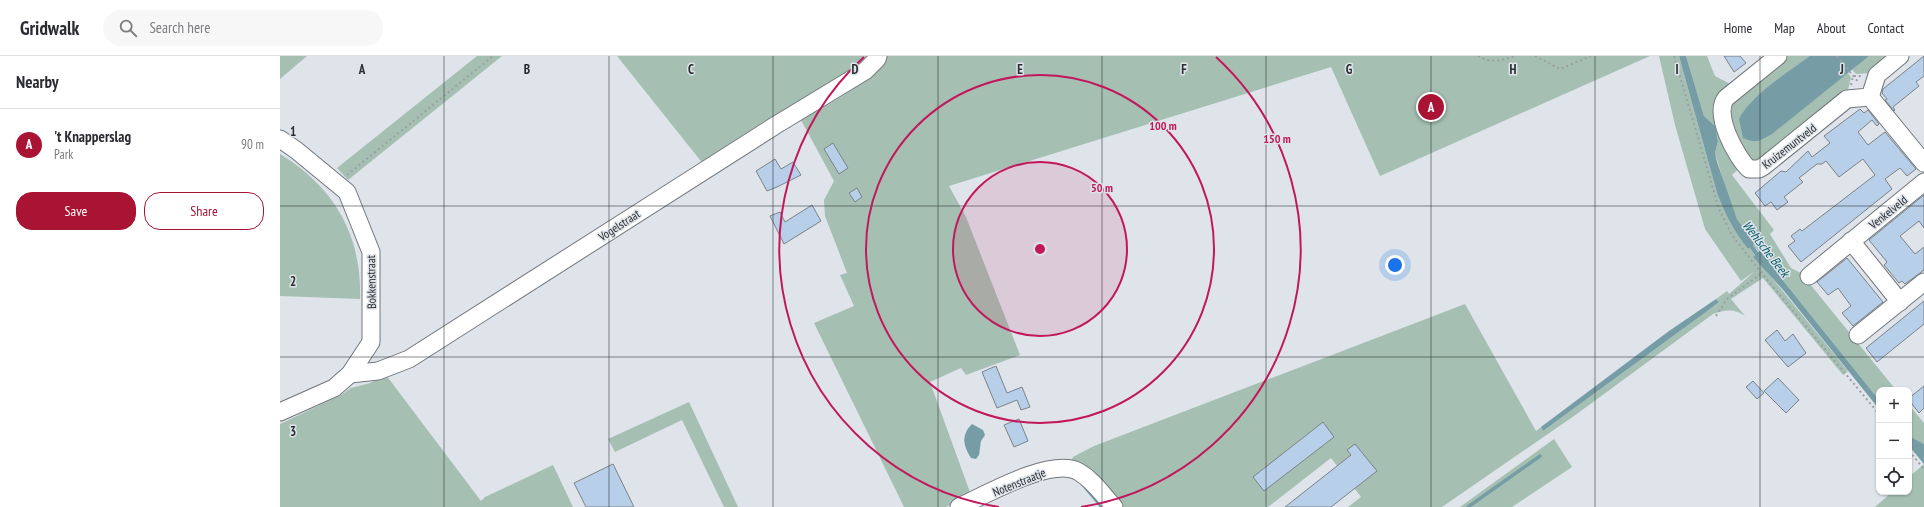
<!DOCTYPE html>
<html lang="en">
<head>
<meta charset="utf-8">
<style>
  :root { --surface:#fff; --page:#f7f7f7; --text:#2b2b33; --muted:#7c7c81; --line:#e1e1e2; --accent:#aa1434 }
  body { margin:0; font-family:"PT Sans Narrow",sans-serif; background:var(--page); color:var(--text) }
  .controls { position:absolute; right:12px; bottom:12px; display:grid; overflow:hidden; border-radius:8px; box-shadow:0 1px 3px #0004 }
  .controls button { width:36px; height:36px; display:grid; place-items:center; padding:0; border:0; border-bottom:1px solid var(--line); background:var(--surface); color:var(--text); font:20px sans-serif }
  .you { position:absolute; left:1115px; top:209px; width:14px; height:14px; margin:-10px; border:3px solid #fff; border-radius:50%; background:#1a73e8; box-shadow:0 0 0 6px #1a73e833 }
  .badge { display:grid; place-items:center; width:26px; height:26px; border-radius:50%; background:var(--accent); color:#fff; font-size:13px; font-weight:700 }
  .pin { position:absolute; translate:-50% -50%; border:2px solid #fff; box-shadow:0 1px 4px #0006 }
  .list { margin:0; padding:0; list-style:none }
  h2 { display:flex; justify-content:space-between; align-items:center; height:52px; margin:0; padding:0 16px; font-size:17px }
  h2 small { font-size:13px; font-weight:400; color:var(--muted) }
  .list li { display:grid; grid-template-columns:26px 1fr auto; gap:12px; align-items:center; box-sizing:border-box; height:72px; padding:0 16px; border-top:1px solid var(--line) }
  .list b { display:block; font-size:15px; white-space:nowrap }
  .list p { margin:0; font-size:13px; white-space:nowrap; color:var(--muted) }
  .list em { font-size:13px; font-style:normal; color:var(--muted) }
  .actions { display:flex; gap:8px; padding:12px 16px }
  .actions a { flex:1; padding:9px 0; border:1px solid var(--accent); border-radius:16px; text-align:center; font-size:14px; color:var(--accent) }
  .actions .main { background:var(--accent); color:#fff }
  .icon { flex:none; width:22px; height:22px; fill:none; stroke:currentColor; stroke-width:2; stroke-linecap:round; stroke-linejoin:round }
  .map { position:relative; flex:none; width:1644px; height:451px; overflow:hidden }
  header { display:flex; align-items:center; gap:24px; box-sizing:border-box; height:56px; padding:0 20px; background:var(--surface); border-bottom:1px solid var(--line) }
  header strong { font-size:19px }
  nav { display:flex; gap:22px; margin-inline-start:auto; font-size:14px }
  .search { width:280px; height:36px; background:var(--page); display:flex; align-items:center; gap:10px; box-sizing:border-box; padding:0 14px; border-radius:22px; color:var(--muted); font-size:15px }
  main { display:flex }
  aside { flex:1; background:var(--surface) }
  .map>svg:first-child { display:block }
  .green { fill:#a5c0b2 }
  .water { fill:#769da5 }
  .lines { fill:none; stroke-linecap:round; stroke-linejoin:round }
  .stream { stroke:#769da5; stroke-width:3.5 }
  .building { fill:#b7cfe8; stroke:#7c8287 }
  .minor-casing { stroke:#72777d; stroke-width:19 }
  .path { stroke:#9b9fa4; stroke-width:2; stroke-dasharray:2 3; stroke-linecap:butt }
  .minor { stroke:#fff; stroke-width:17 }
  .grid { fill:none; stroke:#2a2c2f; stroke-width:1; stroke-opacity:0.55 }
  .ring { fill:none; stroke:#c2185b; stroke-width:2 }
  .labels { text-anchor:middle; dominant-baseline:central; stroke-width:3; stroke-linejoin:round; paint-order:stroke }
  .street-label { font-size:12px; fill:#2a2c2f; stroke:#dee4ea }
  .water-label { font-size:13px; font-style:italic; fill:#035b67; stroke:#dee4ea }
  .grid-label { font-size:13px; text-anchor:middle; font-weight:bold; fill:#2a2c2f; stroke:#dee4ea; stroke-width:3; stroke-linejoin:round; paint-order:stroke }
  .centre { fill:#c2185b; stroke:#dee4ea; stroke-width:2 }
  .ring-label { font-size:12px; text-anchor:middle; font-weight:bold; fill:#c2185b; stroke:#dee4ea; stroke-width:3; stroke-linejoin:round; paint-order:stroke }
</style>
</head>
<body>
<header>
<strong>Gridwalk</strong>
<div class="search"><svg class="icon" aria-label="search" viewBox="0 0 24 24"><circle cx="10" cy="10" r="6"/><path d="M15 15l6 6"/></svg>Search here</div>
<nav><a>Home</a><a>Map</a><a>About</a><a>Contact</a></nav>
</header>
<main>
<aside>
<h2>Nearby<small></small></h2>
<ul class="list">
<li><span class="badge">A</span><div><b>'t Knapperslag</b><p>Park</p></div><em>90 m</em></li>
</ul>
<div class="actions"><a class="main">Save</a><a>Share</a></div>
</aside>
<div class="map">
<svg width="1644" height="451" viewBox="0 0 1644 451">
  <rect width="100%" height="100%" fill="#dee4ea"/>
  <!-- green -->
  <g class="green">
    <path d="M0,0H27L0,23Z"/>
    <path d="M197,0H222L68,124L57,112Z"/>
    <path d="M337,0H586L565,21L424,109Z"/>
    <path d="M600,0H1370L1100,120L1051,11L669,130L686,161L740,299L686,319L681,312L650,326L691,439L666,451H624L534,267L574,250L560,219L567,217L545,160L544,144L554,125L521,64C545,49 592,29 600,0Z"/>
    <path d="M1379,0H1399L1437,137C1445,158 1454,176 1468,193L1470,192L1475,199L1473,201L1483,211L1568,315L1563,319L1483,222L1451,243L1465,260C1454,252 1445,254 1433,258L1294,360L1162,451H1068L1081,441L1051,402L988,451H836L790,407L793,401L814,390L1185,248L1256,375L1261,371L1263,375L1422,259L1439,246L1436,243L1447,235L1449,238L1475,215L1461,225L1425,173L1395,69Z"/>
    <path d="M1406,0H1427L1435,20L1454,30L1439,42L1462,110L1452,119L1494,174L1490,178L1511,212L1521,217L1616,334H1599V344L1505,227L1481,195L1479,196L1473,189L1475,188L1457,163L1451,150L1435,97L1438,85L1435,70L1424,60Z"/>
    <path d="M1505,0H1533L1509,57L1568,17L1571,21L1567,38L1475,109L1458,93L1447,47Z"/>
    <path d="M1586,0H1614L1593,17L1576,18L1572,14Z"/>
    <path d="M0,98C54,131 82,179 80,243L0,240Z"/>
    <path d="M106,319L201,445L205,441L273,409L293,451H0V368L61,339L71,332L90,327Z"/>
    <path d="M409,346L458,451H444L402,364L335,396L328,383Z"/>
    <path d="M1629,349L1644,367V388L1629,380Z"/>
    <path d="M1274,383L1292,411L1232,451H1180Z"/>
    <path d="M1644,408V451H1595L1612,436H1629V421Z"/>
  </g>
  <!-- water -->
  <g class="water">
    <path d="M1399,0H1406L1424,60L1435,70L1438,85L1435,97L1437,106L1457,163L1475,188L1473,189L1478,196L1481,195L1505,227L1599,344V353L1504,235L1473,201L1475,199L1470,192L1468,193C1454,176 1445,158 1437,137Z"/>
    <path d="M1530,0H1589L1492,78C1479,85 1477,88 1463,82L1459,63C1472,38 1507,17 1530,0Z"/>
    <path d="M1436,243L1439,246L1422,259L1263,375L1261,371L1389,275Z"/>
    <path d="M692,368L703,374L705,379L701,385L699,399L696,403L691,402C683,389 681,379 692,368Z"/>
    <path d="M1629,380L1644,388V408L1629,390Z"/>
  </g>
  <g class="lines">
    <!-- stream -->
    <g class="stream">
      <path d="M801,426L822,451"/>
      <path d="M1188,451L1260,400"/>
    </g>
  </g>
  <!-- building -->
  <g class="building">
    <path d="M1444,0H1460L1466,7L1454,16Z"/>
    <path d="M1644,0V20L1636,26L1639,30L1613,51L1615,54L1614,55L1605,44L1607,43L1602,37L1603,33Z"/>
    <path d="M1580,53L1584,57L1588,54L1599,68L1597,70L1592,64L1578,76L1588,89L1605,76L1636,113L1627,120L1620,112L1605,123L1612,133L1521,206L1508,190L1515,185L1511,180L1520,173L1522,175L1595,119L1583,103L1559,121L1546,105L1542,108H1537L1519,122L1523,126L1504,141L1508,146L1497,154L1491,146L1485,150L1475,137L1501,115L1506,116L1528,95L1532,101L1550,87L1544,80Z"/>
    <path d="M553,87L568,112L559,118L544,93Z"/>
    <path d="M495,103L501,113L513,106L521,119L497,131L487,135L476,115Z"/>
    <path d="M577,132L582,141L575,146L569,137Z"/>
    <path d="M1644,139V172L1639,165L1620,180L1635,198L1644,191V214L1625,228L1622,225L1619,227L1604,209L1607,206L1589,184Z"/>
    <path d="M532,149L541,165L504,188L490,160L500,156L505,166Z"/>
    <path d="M1567,202L1603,246L1573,270L1562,257L1571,250L1558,232L1548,239L1537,226Z"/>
    <path d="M1644,245V268L1597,306L1586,292Z"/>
    <path d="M1497,274L1505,285L1513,278L1526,297L1508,311L1485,284Z"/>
    <path d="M716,310L727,337L742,331L750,351L741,354L737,344L717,352L702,316Z"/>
    <path d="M1498,322L1519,344L1506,357L1484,335Z"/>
    <path d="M1473,325L1484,337L1477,343L1466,331Z"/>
    <path d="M1644,330V352L1639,357L1629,344V342Z"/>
    <path d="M739,363L748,385L734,391L724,369Z"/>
    <path d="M1043,366L1054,381L984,435L973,421Z"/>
    <path d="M1075,388L1097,415L1051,451H1005L1071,399L1067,394Z"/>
    <path d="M333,408L354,451H306L294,427Z"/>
  </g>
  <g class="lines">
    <!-- minor casing -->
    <g class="minor-casing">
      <g id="minor">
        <path d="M1498,0L1446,42C1433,58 1456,101 1469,113H1479L1484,110L1567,43L1590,41L1597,19L1620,0"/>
        <path d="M1590,41L1644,107"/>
        <path d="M0,83L16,94L67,136L91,196V286L70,318L54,332L0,356"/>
        <path d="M1571,185L1620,246"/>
        <path d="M1529,220L1644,126"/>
        <path d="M1578,279L1644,226"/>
        <path d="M70,318L98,315L129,303L496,69L585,15L597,3L598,0"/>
        <path d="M679,451C705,439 773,400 799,416C813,424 823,439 834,451"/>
      </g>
    </g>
    <!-- path -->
    <g class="path">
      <path d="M1198,0C1211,8 1222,4 1236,0"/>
      <path d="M1255,0L1280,13L1311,0"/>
      <path d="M1394,0L1439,153L1452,179L1475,209L1599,358"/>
      <path d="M1557,0L1579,27"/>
      <path d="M1571,29L1573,20H1582"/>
      <path d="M67,119L213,0"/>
      <path d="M1436,260L1447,243L1482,217"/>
      <path d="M1629,395L1644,413"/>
    </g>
    <!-- minor -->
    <use href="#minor" class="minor"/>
  </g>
  <!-- grid -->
  <path class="grid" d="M164,0V451M329,0V451M493,0V451M658,0V451M822,0V451M986,0V451M1151,0V451M1315,0V451M1480,0V451M0,150H1644M0,301H1644"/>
  <!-- distance rings -->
  <circle cx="760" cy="193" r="87" fill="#c2185b" fill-opacity=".12"/>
  <g class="ring">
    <circle cx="760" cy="193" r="87"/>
    <circle cx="760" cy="193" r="174"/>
    <path d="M719 451A261 261 0 0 1 584 1M936 1A261 261 0 0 1 801 451"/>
  </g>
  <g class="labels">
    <!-- street labels -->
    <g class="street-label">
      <text transform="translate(1509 90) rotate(-38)">Kruizemuntveld</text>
      <text transform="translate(1608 156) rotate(-39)">Venkelveld</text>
      <text transform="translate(339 169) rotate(-33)">Vogelstraat</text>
      <text transform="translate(91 226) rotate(-91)">Bokkenstraat</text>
      <text transform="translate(739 426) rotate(-22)">Notenstraatje</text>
    </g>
    <!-- water labels -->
    <g class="water-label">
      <text transform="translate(1486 193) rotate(52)">Wehlsche Beek</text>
    </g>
  </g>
  <g class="grid-label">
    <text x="82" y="18">A</text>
    <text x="247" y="18">B</text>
    <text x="411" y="18">C</text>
    <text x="575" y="18">D</text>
    <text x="740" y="18">E</text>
    <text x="904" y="18">F</text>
    <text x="1069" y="18">G</text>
    <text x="1233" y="18">H</text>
    <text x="1397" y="18">I</text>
    <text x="1562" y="18">J</text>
    <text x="13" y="80">1</text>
    <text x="13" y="230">2</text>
    <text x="13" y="380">3</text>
  </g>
  <circle cx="760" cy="193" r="6" class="centre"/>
  <g class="ring-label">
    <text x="883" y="74">100 m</text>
    <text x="997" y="87">150 m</text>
    <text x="822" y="136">50 m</text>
  </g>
</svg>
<div class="controls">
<button>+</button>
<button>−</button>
<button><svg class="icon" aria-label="locate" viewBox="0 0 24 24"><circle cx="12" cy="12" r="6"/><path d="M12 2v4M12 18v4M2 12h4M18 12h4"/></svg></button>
</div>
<div class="you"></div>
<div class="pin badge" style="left:1151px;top:51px">A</div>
</div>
</main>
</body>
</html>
